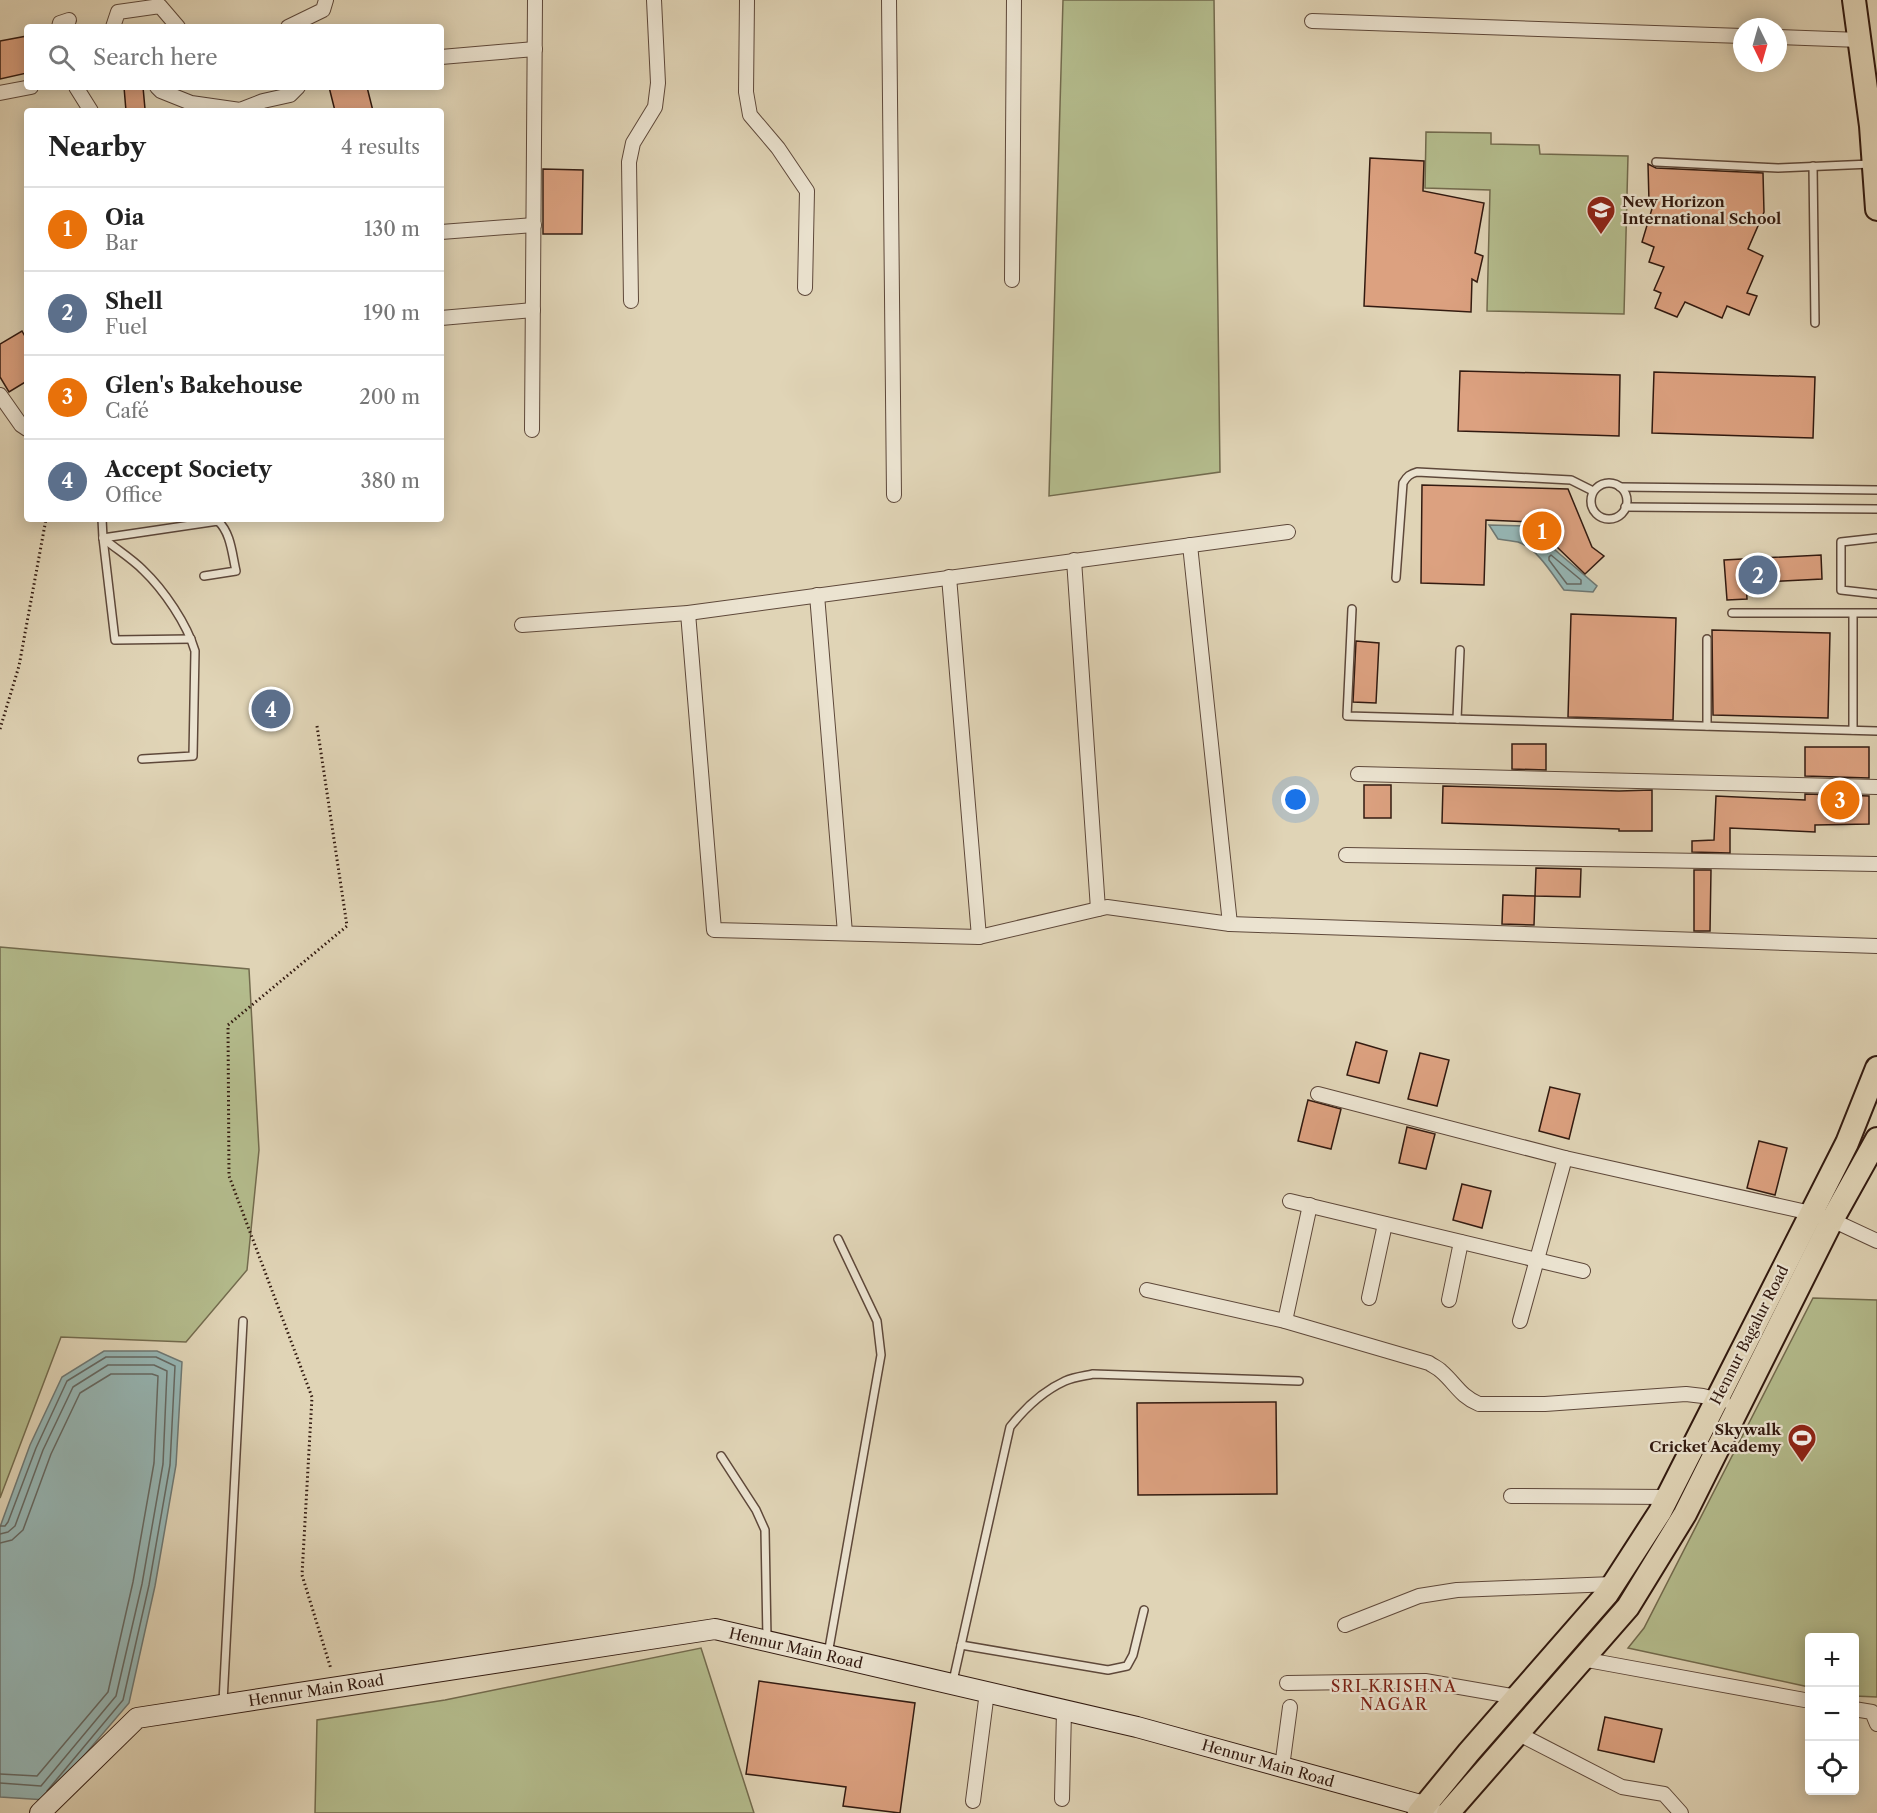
<!DOCTYPE html>
<html lang="en">
<head>
<meta charset="utf-8">
<style>
  :root { --surface:#fff; --page:#f6f6f6; --text:#222; --muted:#767676; --line:#e0e0e0; --accent:#8f2418 }
  body { margin:0; font-family:"Libre Caslon Text",serif; background:var(--page); color:var(--text) }
  .controls { position:absolute; right:18px; bottom:18px; display:grid; overflow:hidden; border-radius:6px; box-shadow:0 3px 15px #0003 }
  .controls button { width:54px; height:54px; display:grid; place-items:center; padding:0; border:0; border-bottom:2px solid var(--line); background:var(--surface); color:var(--text); font:30px sans-serif }
  .compass { position:absolute; left:1733px; top:18px; width:54px; height:54px; border-radius:50%; background:var(--surface); box-shadow:0 3px 15px #0003; rotate:175deg }
  .you { position:absolute; left:1296px; top:800px; width:21px; height:21px; margin:-15px; border:4px solid #fff; border-radius:50%; background:#1a73e8; box-shadow:0 0 0 9px #1a73e833 }
  .badge { display:grid; place-items:center; width:39px; height:39px; border-radius:50%; background:var(--accent); color:#fff; font-size:20px; font-weight:700 }
  .pin { position:absolute; translate:-50% -50%; border:3px solid #fff; box-shadow:0 2px 6px #0006 }
  .list { margin:0; padding:0; list-style:none }
  h2 { display:flex; justify-content:space-between; align-items:center; height:78px; margin:0; padding:0 24px; font-size:26px }
  h2 small { font-size:20px; font-weight:400; color:var(--muted) }
  .list li { display:grid; grid-template-columns:39px 1fr auto; gap:18px; align-items:center; box-sizing:border-box; height:84px; padding:0 24px; border-top:2px solid var(--line) }
  .list b { display:block; font-size:22px; white-space:nowrap }
  .list p { margin:0; font-size:20px; white-space:nowrap; color:var(--muted) }
  .list em { font-size:20px; font-style:normal; color:var(--muted) }
  .icon { flex:none; width:33px; height:33px; fill:none; stroke:currentColor; stroke-width:2; stroke-linecap:round; stroke-linejoin:round }
  .map { position:relative; flex:none; width:1877px; height:1813px; overflow:hidden }
  .search { position:absolute; background:var(--surface); box-shadow:0 3px 15px #0003; left:24px; top:24px; width:420px; height:66px; display:flex; align-items:center; gap:15px; box-sizing:border-box; padding:0 21px; border-radius:6px; color:var(--muted); font-size:22px }
  .panel { position:absolute; background:var(--surface); box-shadow:0 3px 15px #0003; left:24px; top:108px; width:420px; height:414px; border-radius:6px }
  .map>svg:first-child { display:block }
  .green { fill:#b4bc8d; stroke:#736b4e; stroke-width:1.5 }
  .water { fill:#96b7b6; stroke:#6e7874; stroke-width:1.5 }
  .lines { fill:none; stroke-linecap:round; stroke-linejoin:round }
  .shore { stroke:#646863; stroke-width:1.5 }
  .building { fill:#dca180; stroke:#321a10; stroke-width:1.5 }
  .lane-casing { stroke:#5e483a; stroke-width:10 }
  .street-casing { stroke:#5e483a; stroke-width:16 }
  .secondary-casing { stroke:#321a10; stroke-width:22 }
  .primary-casing { stroke:#321a10; stroke-width:26 }
  .path { stroke:#321a10; stroke-width:3; stroke-dasharray:1.5 3; stroke-linecap:butt }
  .lane { stroke:#ebe3d0; stroke-width:7 }
  .street { stroke:#ebe3d0; stroke-width:14 }
  .secondary { stroke:#ebe3d0; stroke-width:20 }
  .primary { stroke:#e0d4b6; stroke-width:22 }
  .labels { text-anchor:middle; dominant-baseline:central; stroke-width:4.5; stroke-linejoin:round; paint-order:stroke }
  .poi-label { font-size:15px; font-weight:bold; fill:#321a10; stroke:#ebe3d0; text-anchor:start }
  .street-label { font-size:15px; fill:#321a10; stroke:#ebe3d0 }
  .neighbourhood-label { font-size:16px; letter-spacing:1.5px; fill:#7a1f14; stroke:#ebe3d0 }
</style>
</head>
<body>
<div class="map">
<svg width="1877" height="1813" viewBox="0 0 1877 1813">
  <rect width="100%" height="100%" fill="#e0d4b6"/>
  <filter id="stains"><feTurbulence type="fractalNoise" baseFrequency=".00333" numOctaves="4"/><feColorMatrix values="0 0 0 0 .2 0 0 0 0 .09 0 0 0 0 .02 0 0 0 .5 -.17"/></filter>
  <radialGradient id="worn" r=".72"><stop offset=".6" stop-color="#630" stop-opacity="0"/><stop offset="1" stop-color="#630" stop-opacity=".3"/></radialGradient>
  <!-- green -->
  <g class="green">
    <path d="M1063,0H1214L1220,472L1049,496Z"/>
    <path d="M1426,132L1491,133V144L1539,145L1540,154L1628,156L1624,314L1487,311L1490,190L1425,188Z"/>
    <path d="M0,947L249,969L259,1150L247,1270L186,1342L61,1337L0,1498Z"/>
    <path d="M1813,1298L1877,1300V1697L1855,1696L1854,1638H1810L1809,1687L1628,1648L1644,1628Z"/>
    <path d="M701,1648L754,1813H315L317,1720L445,1700Z"/>
  </g>
  <!-- water -->
  <g class="water">
    <path d="M1489,525L1527,526L1597,586L1593,592L1564,590C1552,574 1538,549 1518,542C1512,541 1505,540 1498,539Z"/>
    <path d="M104,1351H157L182,1362L176,1465L155,1586L129,1703L46,1800L0,1797V1527L30,1445L62,1377Z"/>
  </g>
  <g class="lines">
    <!-- shore -->
    <g class="shore">
      <path d="M1551,555L1581,580V584H1567L1549,560V557Z"/>
      <path d="M0,1526H5L8,1522L36,1448L67,1381L106,1357H156L175,1366L170,1465L149,1585L123,1700L47,1791"/>
      <path d="M0,1534L8,1532L15,1526L43,1450L73,1387L108,1365H154L167,1371L163,1464L142,1584L116,1696L41,1786L0,1783"/>
      <path d="M0,1543L12,1540L23,1530L51,1454L80,1393L111,1374H152L158,1376L154,1463L133,1582L108,1692L37,1776L0,1774"/>
    </g>
  </g>
  <!-- building -->
  <g class="building">
    <path d="M27,36V73L0,79V41Z"/>
    <path d="M124,87H143L145,109L126,111Z"/>
    <path d="M329,87H367L373,111H335Z"/>
    <path d="M1370,158L1424,161L1423,191L1484,203L1475,253L1483,256L1477,282L1472,279L1471,312L1364,306Z"/>
    <path d="M1648,164L1656,168L1763,173L1764,212L1748,249L1763,256L1747,293L1757,296L1749,315L1727,306L1722,318L1685,302L1677,317L1655,308L1661,293L1654,290L1664,267L1649,262L1654,247L1642,242L1654,202H1649Z"/>
    <path d="M543,169L583,170L582,234H543Z"/>
    <path d="M22,331L27,340V381L9,392L0,377V344Z"/>
    <path d="M1460,371L1620,375L1619,436L1458,431Z"/>
    <path d="M1654,372L1815,377L1813,438L1652,433Z"/>
    <path d="M1422,485L1568,489L1592,547L1604,556L1585,574L1531,522L1486,520L1484,585L1421,583Z"/>
    <path d="M1821,555L1822,579L1746,583L1747,599L1727,600L1724,560Z"/>
    <path d="M1571,614L1676,618L1673,720L1568,717Z"/>
    <path d="M1712,630L1830,633L1828,718L1713,715Z"/>
    <path d="M1356,641L1379,643L1376,703L1353,702Z"/>
    <path d="M1512,744H1546V770L1512,769Z"/>
    <path d="M1805,747H1869V778L1805,776Z"/>
    <rect x="1364" y="785" width="27" height="33"/>
    <path d="M1443,786L1619,791L1652,790V831H1619V829L1442,823Z"/>
    <path d="M1805,794L1869,796V824L1815,825V832L1730,828V853L1692,852V841L1714,840L1716,796L1805,800Z"/>
    <path d="M1536,868L1581,869L1580,897L1535,896Z"/>
    <path d="M1694,870H1711L1710,931H1694Z"/>
    <path d="M1503,895L1535,896L1534,925L1502,924Z"/>
    <path d="M1356,1042L1387,1051L1379,1083L1347,1075Z"/>
    <path d="M1420,1053L1449,1060L1437,1106L1408,1099Z"/>
    <path d="M1550,1087L1580,1094L1569,1139L1539,1131Z"/>
    <path d="M1308,1100L1341,1109L1331,1149L1298,1141Z"/>
    <path d="M1407,1127L1435,1134L1426,1169L1399,1163Z"/>
    <path d="M1759,1141L1787,1148L1775,1195L1747,1188Z"/>
    <path d="M1462,1184L1491,1191L1482,1228L1453,1220Z"/>
    <path d="M1276,1402L1277,1494L1138,1495L1137,1403Z"/>
    <path d="M759,1681L915,1703L900,1813L843,1806L846,1787L746,1774Z"/>
    <path d="M1605,1717L1662,1729L1654,1762L1598,1750Z"/>
  </g>
  <g class="lines">
    <!-- lane casing -->
    <g class="lane-casing">
      <g id="lane">
        <path d="M1656,162L1778,168L1871,164"/>
        <path d="M1813,166L1815,323"/>
        <circle cx="1609" cy="501" r="18"/>
        <path d="M1620,487L1877,490"/>
        <path d="M1625,507L1877,509"/>
        <path d="M102,519L103,538L115,640L191,639"/>
        <path d="M103,538C116,549 131,558 143,570C164,590 187,624 195,651L193,756L142,759"/>
        <path d="M103,538L218,521C231,533 232,554 236,571L204,576"/>
        <path d="M1877,538L1841,542V590L1877,594"/>
        <path d="M1396,578L1403,483C1407,476 1410,474 1417,472L1571,480L1593,491"/>
        <path d="M1352,609L1347,716L1877,731"/>
        <path d="M1732,613H1877"/>
        <path d="M1457,719L1460,650"/>
        <path d="M1707,726V639"/>
        <path d="M1853,730V614"/>
        <path d="M721,1456L756,1510L765,1530L767,1639"/>
        <path d="M961,1645L1108,1670L1127,1666L1133,1655L1144,1610"/>
        <path d="M828,1654L881,1355L877,1321L838,1239"/>
        <path d="M953,1681L1010,1427C1025,1408 1043,1391 1065,1381C1074,1377 1084,1376 1093,1374L1299,1381"/>
        <path d="M223,1702L243,1321"/>
      </g>
    </g>
    <!-- street casing -->
    <g class="street-casing">
      <g id="street">
        <path d="M747,0L746,92L750,115L778,148L807,191L805,288"/>
        <path d="M889,0L894,495"/>
        <path d="M1312,21L1742,36"/>
        <path d="M59,27L60,23L69,20"/>
        <path d="M113,27L118,12L160,6L178,27"/>
        <path d="M288,27L323,10L326,0"/>
        <path d="M1778,37L1860,40"/>
        <path d="M441,57L535,49"/>
        <path d="M76,87L91,111"/>
        <path d="M157,87L161,91L191,103L240,110L263,101L290,95L298,87"/>
        <path d="M0,93L31,87"/>
        <path d="M441,232L534,225"/>
        <path d="M1012,280L1014,0"/>
        <path d="M631,301L629,162L633,143L655,107L658,83L654,0"/>
        <path d="M441,318L533,310"/>
        <path d="M0,395L21,425L27,429"/>
        <path d="M532,430L535,0"/>
        <path d="M1190,545L1230,924"/>
        <path d="M1074,560L1098,909"/>
        <path d="M949,577L979,937"/>
        <path d="M817,595L845,933"/>
        <path d="M688,613L714,930L979,937L1107,907L1230,924L1877,946"/>
        <path d="M522,625L688,613L1288,532"/>
        <path d="M1358,774L1877,787"/>
        <path d="M1346,855L1877,864"/>
        <path d="M1318,1094L1565,1158L1811,1213L1832,1220L1877,1241"/>
        <path d="M1290,1201L1583,1271"/>
        <path d="M1147,1290L1285,1321L1429,1363C1433,1366 1438,1368 1441,1371C1456,1384 1460,1396 1479,1404H1545L1686,1394L1703,1396L1723,1401"/>
        <path d="M1369,1298L1385,1224"/>
        <path d="M1449,1300L1461,1242"/>
        <path d="M1285,1321L1310,1205"/>
        <path d="M1520,1321L1565,1158"/>
        <path d="M1511,1496L1668,1497"/>
        <path d="M1345,1625L1419,1596L1457,1590L1613,1584"/>
        <path d="M1582,1659L1810,1701"/>
        <path d="M1287,1683L1425,1681L1517,1697"/>
        <path d="M1854,1709L1872,1712L1877,1724"/>
        <path d="M1517,1733L1622,1787L1664,1794L1681,1813"/>
        <path d="M1282,1767L1290,1707"/>
        <path d="M1062,1799L1064,1710"/>
        <path d="M973,1801L987,1692"/>
      </g>
    </g>
    <!-- secondary casing -->
    <g class="secondary-casing">
      <path id="secondary" d="M40,1813L137,1718L715,1629L1137,1727L1424,1806L1433,1813"/>
    </g>
    <!-- primary casing -->
    <g class="primary-casing">
      <g id="primary">
        <path d="M1854,0L1871,126L1877,209"/>
        <path d="M1419,1813L1469,1752L1607,1594L1660,1512L1847,1143L1877,1068"/>
        <path d="M1448,1813L1628,1607L1685,1514L1832,1220L1877,1139"/>
      </g>
    </g>
    <!-- path -->
    <g class="path">
      <path d="M317,726L347,926L228,1025L229,1176L312,1397L302,1575L331,1669"/>
      <path d="M0,729L19,666L46,519"/>
    </g>
    <!-- lane -->
    <use href="#lane" class="lane"/>
    <!-- street -->
    <use href="#street" class="street"/>
    <!-- secondary -->
    <use href="#secondary" class="secondary"/>
    <!-- primary -->
    <use href="#primary" class="primary"/>
  </g>
  <!-- icons -->
  <defs>
    <g id="school-pin" transform="scale(1.5)"><path d="M0 17L-7.5 6A9.5 9.5 0 1 1 7.5 6Z" fill="#8f2418" stroke="#ebe3d0"/><path d="M0-5L7-2L0 1L-7-2ZM-4 1L0 2.5L4 1V4Q0 6-4 4Z" fill="#fff"/></g>
    <g id="stadium-pin" transform="scale(1.5)"><path d="M0 17L-7.5 6A9.5 9.5 0 1 1 7.5 6Z" fill="#8f2418" stroke="#ebe3d0"/><path d="M0-5a6.5 5 0 1 0 0 10a6.5 5 0 1 0 0-10ZM-3.5-1.8h7v3.6h-7Z" fill="#fff"/></g>
  </defs>
  <g fill-rule="evenodd">
    <use href="#school-pin" x="1601" y="210"/>
    <use href="#stadium-pin" x="1802" y="1438"/>
  </g>
  <g class="labels">
    <!-- poi labels -->
    <g class="poi-label">
      <text x="1622" y="201">New Horizon<tspan x="1622" dy="17">International School</tspan></text>
      <text x="1781" y="1429" text-anchor="end">Skywalk<tspan x="1781" dy="17">Cricket Academy</tspan></text>
    </g>
    <!-- street labels -->
    <g class="street-label">
      <text transform="translate(1749 1335) rotate(-63)">Hennur Bagalur Road</text>
      <text transform="translate(796 1648) rotate(13)">Hennur Main Road</text>
      <text transform="translate(316 1690) rotate(-9)">Hennur Main Road</text>
      <text transform="translate(1268 1763) rotate(16)">Hennur Main Road</text>
    </g>
    <!-- neighbourhood labels -->
    <g class="neighbourhood-label">
      <text x="1394" y="1686">SRI KRISHNA<tspan x="1394" dy="18">NAGAR</tspan></text>
    </g>
  </g>
  <rect width="100%" height="100%" filter="url(#stains)"/>
  <rect width="100%" height="100%" fill="url(#worn)"/>
</svg>
<div class="controls">
<button>+</button>
<button>−</button>
<button><svg class="icon" aria-label="locate" viewBox="0 0 24 24"><circle cx="12" cy="12" r="6"/><path d="M12 2v4M12 18v4M2 12h4M18 12h4"/></svg></button>
</div>
<svg class="compass" viewBox="-18 -18 36 36"><path d="M0-13l5 13h-10z" fill="#e53935"/><path d="M0 13l5-13h-10z" fill="#767676"/></svg>
<div class="you"></div>
<div class="pin badge" style="left:1542px;top:531px;background:#e8710a">1</div>
<div class="pin badge" style="left:1758px;top:575px;background:#5c6f8a">2</div>
<div class="pin badge" style="left:1840px;top:800px;background:#e8710a">3</div>
<div class="pin badge" style="left:271px;top:709px;background:#5c6f8a">4</div>
<div class="search"><svg class="icon" aria-label="search" viewBox="0 0 24 24"><circle cx="10" cy="10" r="6"/><path d="M15 15l6 6"/></svg>Search here</div>
<section class="panel">
<h2>Nearby<small>4 results</small></h2>
<ul class="list">
<li><span class="badge" style="background:#e8710a">1</span><div><b>Oia</b><p>Bar</p></div><em>130 m</em></li>
<li><span class="badge" style="background:#5c6f8a">2</span><div><b>Shell</b><p>Fuel</p></div><em>190 m</em></li>
<li><span class="badge" style="background:#e8710a">3</span><div><b>Glen's Bakehouse</b><p>Café</p></div><em>200 m</em></li>
<li><span class="badge" style="background:#5c6f8a">4</span><div><b>Accept Society</b><p>Office</p></div><em>380 m</em></li>
</ul>
</section>
</div>
</body>
</html>
